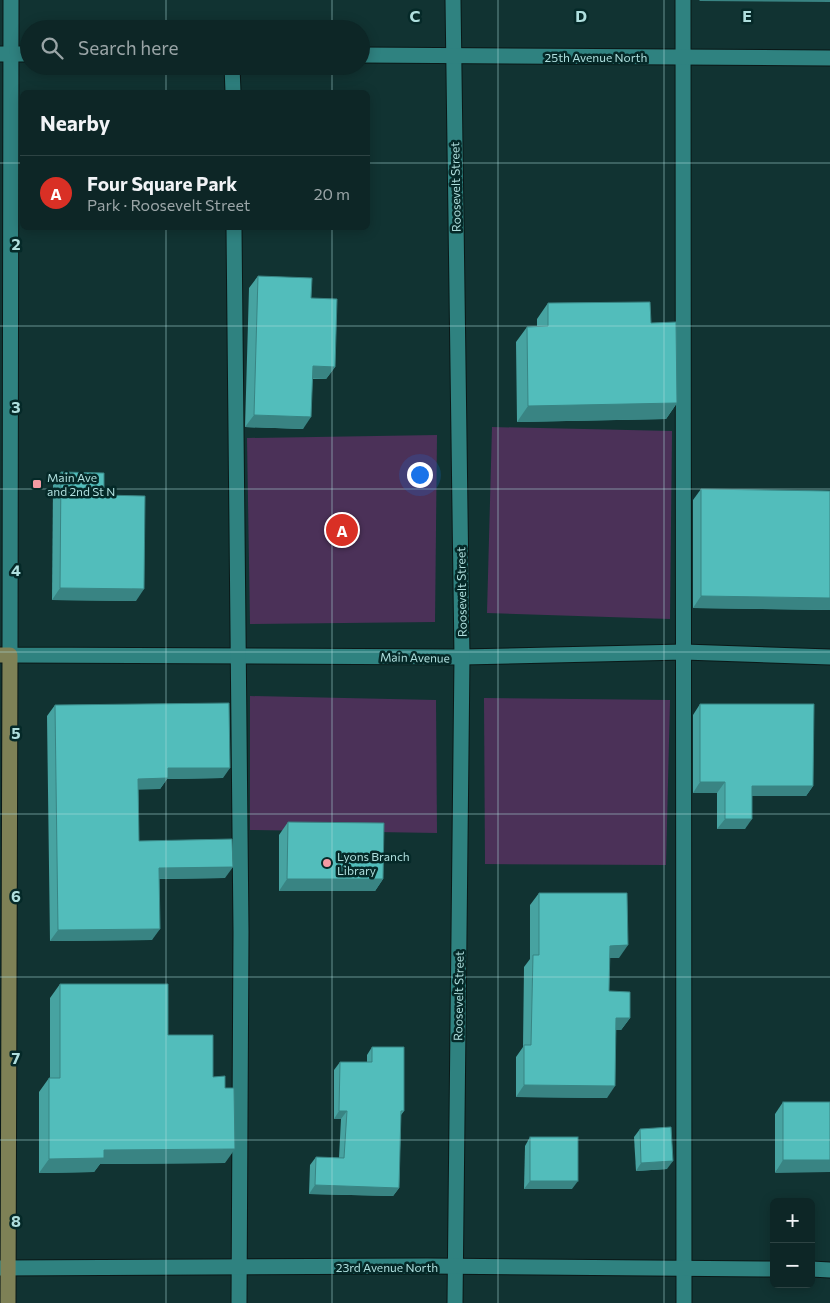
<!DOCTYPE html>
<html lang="en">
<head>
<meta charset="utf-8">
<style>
  :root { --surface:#0d2626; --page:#162e2e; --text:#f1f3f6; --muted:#9aa5a7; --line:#2d4343; --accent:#d93025 }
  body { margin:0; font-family:Commissioner,sans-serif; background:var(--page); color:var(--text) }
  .controls { position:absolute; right:15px; bottom:15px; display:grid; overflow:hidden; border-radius:8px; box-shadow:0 2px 12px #0003 }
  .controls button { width:45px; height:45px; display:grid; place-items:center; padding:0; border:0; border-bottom:1px solid var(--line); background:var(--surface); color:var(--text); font:25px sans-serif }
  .you { position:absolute; left:419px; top:474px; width:18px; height:18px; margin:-12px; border:4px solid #fff; border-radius:50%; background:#1a73e8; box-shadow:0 0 0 8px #1a73e833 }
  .badge { display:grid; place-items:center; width:32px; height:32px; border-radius:50%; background:var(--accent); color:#fff; font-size:16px; font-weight:700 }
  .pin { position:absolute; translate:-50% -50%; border:2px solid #fff; box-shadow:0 1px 5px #0006 }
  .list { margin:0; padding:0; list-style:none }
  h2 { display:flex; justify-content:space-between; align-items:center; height:65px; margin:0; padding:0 20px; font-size:21px }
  h2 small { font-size:16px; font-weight:400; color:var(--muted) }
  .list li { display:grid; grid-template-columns:32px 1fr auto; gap:15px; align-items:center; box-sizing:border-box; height:75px; padding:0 20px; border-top:1px solid var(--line) }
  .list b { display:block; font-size:19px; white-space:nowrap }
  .list p { margin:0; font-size:16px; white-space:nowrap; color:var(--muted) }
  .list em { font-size:16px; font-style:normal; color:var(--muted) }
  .icon { flex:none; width:28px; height:28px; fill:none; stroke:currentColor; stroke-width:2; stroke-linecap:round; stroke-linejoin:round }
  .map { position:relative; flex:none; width:830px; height:1303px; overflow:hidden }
  .search { position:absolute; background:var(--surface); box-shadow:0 2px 12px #0003; left:20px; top:20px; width:350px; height:55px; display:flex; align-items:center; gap:12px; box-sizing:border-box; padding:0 18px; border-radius:28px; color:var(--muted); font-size:19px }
  .panel { position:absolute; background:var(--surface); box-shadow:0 2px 12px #0003; left:20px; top:90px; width:350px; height:140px; border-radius:8px }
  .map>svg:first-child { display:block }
  .green { fill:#4b3158 }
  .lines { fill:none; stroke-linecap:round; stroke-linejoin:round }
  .minor-casing { stroke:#0a1817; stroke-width:17 }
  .major-casing { stroke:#0a1817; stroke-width:17 }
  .minor { stroke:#2f8280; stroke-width:15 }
  .major { stroke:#7e8156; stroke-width:15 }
  .wall { fill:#47a3a1 }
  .shaded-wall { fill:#398483 }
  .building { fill:#52bdbb; stroke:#398483 }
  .grid { fill:none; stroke:#b0dfde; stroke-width:1; stroke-opacity:0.55 }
  .poi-dot { fill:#f49aa3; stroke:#052928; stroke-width:2 }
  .labels { text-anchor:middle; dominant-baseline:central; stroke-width:5; stroke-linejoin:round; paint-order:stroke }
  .street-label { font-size:12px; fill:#b0dfde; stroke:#052928 }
  .poi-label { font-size:12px; fill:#b0dfde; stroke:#052928; text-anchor:start }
  .grid-label { font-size:16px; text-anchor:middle; font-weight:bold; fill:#b0dfde; stroke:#052928; stroke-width:5; stroke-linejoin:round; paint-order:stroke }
</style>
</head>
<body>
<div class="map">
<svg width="830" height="1303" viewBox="0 0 830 1303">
  <rect width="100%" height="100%" fill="#113332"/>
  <!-- green -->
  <g class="green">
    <path d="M492,427L672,431L670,619L487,613Z"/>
    <path d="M437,435L435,622L250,624L247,438Z"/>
    <path d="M250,696L436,700L437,833L250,830Z"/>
    <path d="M484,698L670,700L666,865L485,864Z"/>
  </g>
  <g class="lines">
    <!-- minor casing -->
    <g class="minor-casing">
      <g id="minor">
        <path d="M11,0L10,655L462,657L684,652L830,657"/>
        <path d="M453,0L462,657L455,1303"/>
        <path d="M683,0L684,1303"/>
        <path d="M0,54H29"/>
        <path d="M361,55L830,58"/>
        <path d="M232,66L233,92"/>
        <path d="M234,228L241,932L239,1303"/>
        <path d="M0,1268L427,1266L774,1269"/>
        <path d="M811,1269L830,1270"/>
      </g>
    </g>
    <!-- major casing -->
    <g class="major-casing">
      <path id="major" d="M0,655H10L8,1303"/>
    </g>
    <!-- minor -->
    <use href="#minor" class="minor"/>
    <!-- major -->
    <use href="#major" class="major"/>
  </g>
  <!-- wall -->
  <g class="wall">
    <path d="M258,276L311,298L335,367L326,379H313L303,429L245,427L249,288Z"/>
    <path d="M548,303L651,323L677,403L666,419L517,422L516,342L527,327L537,326V319Z"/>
    <path d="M61,472L104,495L136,601L52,600L53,485Z"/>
    <path d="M701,489L830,491V610L693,608V500Z"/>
    <path d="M700,704L813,786L806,796H752L745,829H717V793H693V715Z"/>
    <path d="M55,705L223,778L167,779L160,789H138L139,841L225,878L159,879L152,940L50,941L47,716Z"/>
    <path d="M288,822L383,879L375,891H279V835Z"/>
    <path d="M539,893L619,958H609V991L630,1018L621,1030H616L607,1098L516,1097V1057L523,1047L524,967L530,959V905Z"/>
    <path d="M60,984L168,1035L213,1077L225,1163L100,1164L94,1172L39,1173V1092L49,1078H50V998Z"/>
    <path d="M372,1047L404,1111L401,1115L399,1188L393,1196L309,1194L310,1165L316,1157L339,1158L341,1119H334V1070L340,1062H367V1055Z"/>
    <path d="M783,1102H830L775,1173V1114Z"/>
    <path d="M640,1129L667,1169L636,1171L634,1137Z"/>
    <path d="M530,1137L572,1189H524L525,1146Z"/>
  </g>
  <!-- shaded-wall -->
  <g class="shaded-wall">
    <path d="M700,0H830V2L699,1Z"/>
    <path d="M313,366L335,367L326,379L304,378Z"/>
    <path d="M677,403L666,419L517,422L528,406Z"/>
    <path d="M254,415L311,417L303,429L245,427Z"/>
    <path d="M60,588L144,589L136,601L52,600Z"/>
    <path d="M701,596L830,598V610L693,608Z"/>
    <path d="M168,768H230L223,778L167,779L160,789L130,790L138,779Z"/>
    <path d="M700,782H725L717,793H693Z"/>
    <path d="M752,786H813L806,796H745Z"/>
    <path d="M725,819H752L745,829H717Z"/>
    <path d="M233,867L225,878L151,879L159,868Z"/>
    <path d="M287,879H383L375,891H279Z"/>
    <path d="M160,929L152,940L50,941L58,930Z"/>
    <path d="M628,945L619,958H601L610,946Z"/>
    <path d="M616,1018H630L621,1030H608Z"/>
    <path d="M524,1085L615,1086L607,1098L516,1097Z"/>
    <path d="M339,1111H347L341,1119H334Z"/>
    <path d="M235,1149L225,1163L100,1164L94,1172L39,1173L49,1159L104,1150Z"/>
    <path d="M783,1160H830V1172L775,1173Z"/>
    <path d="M673,1161L667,1169L636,1171L641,1163Z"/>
    <path d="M530,1181H578L572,1189H524Z"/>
    <path d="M315,1185L399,1188L393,1196L309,1194Z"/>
  </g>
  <!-- building -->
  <g class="building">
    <path d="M258,276L312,278L311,298L337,299L335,367L313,366L311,417L254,415Z"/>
    <path d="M650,302L651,323L676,322L677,403L528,406L527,327L548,326V303Z"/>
    <path d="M61,472L104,473V495L145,496L144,589L60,588Z"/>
    <path d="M701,489L830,491V598L701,596Z"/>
    <path d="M229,703L230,768H168V778L138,779L139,841L232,839L233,867L159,868L160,929L58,930L55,705Z"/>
    <path d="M700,704H814L813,786H752V819H725V782H700Z"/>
    <path d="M288,822L384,823L383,879H287Z"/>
    <path d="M539,893H627L628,945L610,946L609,991L630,992V1018H616L615,1086L524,1085V1045H531L533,955H539Z"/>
    <path d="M60,984H168V1035H213V1077L225,1076V1088H234L235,1149L104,1150V1158L49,1159V1078H60Z"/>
    <path d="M372,1047H404V1111H401L399,1188L315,1185L316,1157L344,1158L347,1111H339L340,1062H372Z"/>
    <rect x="783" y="1102" width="47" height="58"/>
    <path d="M671,1127L673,1161L641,1163L640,1129Z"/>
    <rect x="530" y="1137" width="48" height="44"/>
  </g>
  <!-- grid -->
  <path class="grid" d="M166,0V29M332,0V29M498,0V1303M664,0V1303M166,66V92M332,66V92M0,163H22M368,163H830M166,228V1303M332,228V1303M0,326H830M0,489H830M0,652H830M0,814H830M0,977H830M0,1140H830"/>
  <!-- markers -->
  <g class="poi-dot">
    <rect x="32" y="479" width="10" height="10" rx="2.5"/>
    <circle cx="327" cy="863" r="5"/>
  </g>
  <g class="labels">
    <!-- street labels -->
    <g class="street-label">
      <text x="596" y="57">25th Avenue North</text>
      <text transform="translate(455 187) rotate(-91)">Roosevelt Street</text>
      <text transform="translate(461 592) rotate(-91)">Roosevelt Street</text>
      <text transform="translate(415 657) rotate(1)">Main Avenue</text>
      <text transform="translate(458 996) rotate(-89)">Roosevelt Street</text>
      <text x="387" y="1267">23rd Avenue North</text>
    </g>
    <!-- poi labels -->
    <g class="poi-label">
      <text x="47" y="477">Main Ave<tspan x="47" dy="14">and 2nd St N</tspan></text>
      <text x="337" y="856">Lyons Branch<tspan x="337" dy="14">Library</tspan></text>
    </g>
  </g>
  <g class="grid-label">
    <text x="415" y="22">C</text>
    <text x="581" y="22">D</text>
    <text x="747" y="22">E</text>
    <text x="16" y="250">2</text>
    <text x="16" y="413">3</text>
    <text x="16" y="576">4</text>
    <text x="16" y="739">5</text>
    <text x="16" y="902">6</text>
    <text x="16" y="1064">7</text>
    <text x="16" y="1227">8</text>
  </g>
</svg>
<div class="controls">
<button>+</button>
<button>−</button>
</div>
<div class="you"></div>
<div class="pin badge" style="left:342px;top:530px">A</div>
<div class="search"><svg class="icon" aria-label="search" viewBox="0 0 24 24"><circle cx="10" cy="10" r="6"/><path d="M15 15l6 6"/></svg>Search here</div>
<section class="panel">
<h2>Nearby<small></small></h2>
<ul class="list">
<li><span class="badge">A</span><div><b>Four Square Park</b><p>Park · Roosevelt Street</p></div><em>20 m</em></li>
</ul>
</section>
</div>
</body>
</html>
